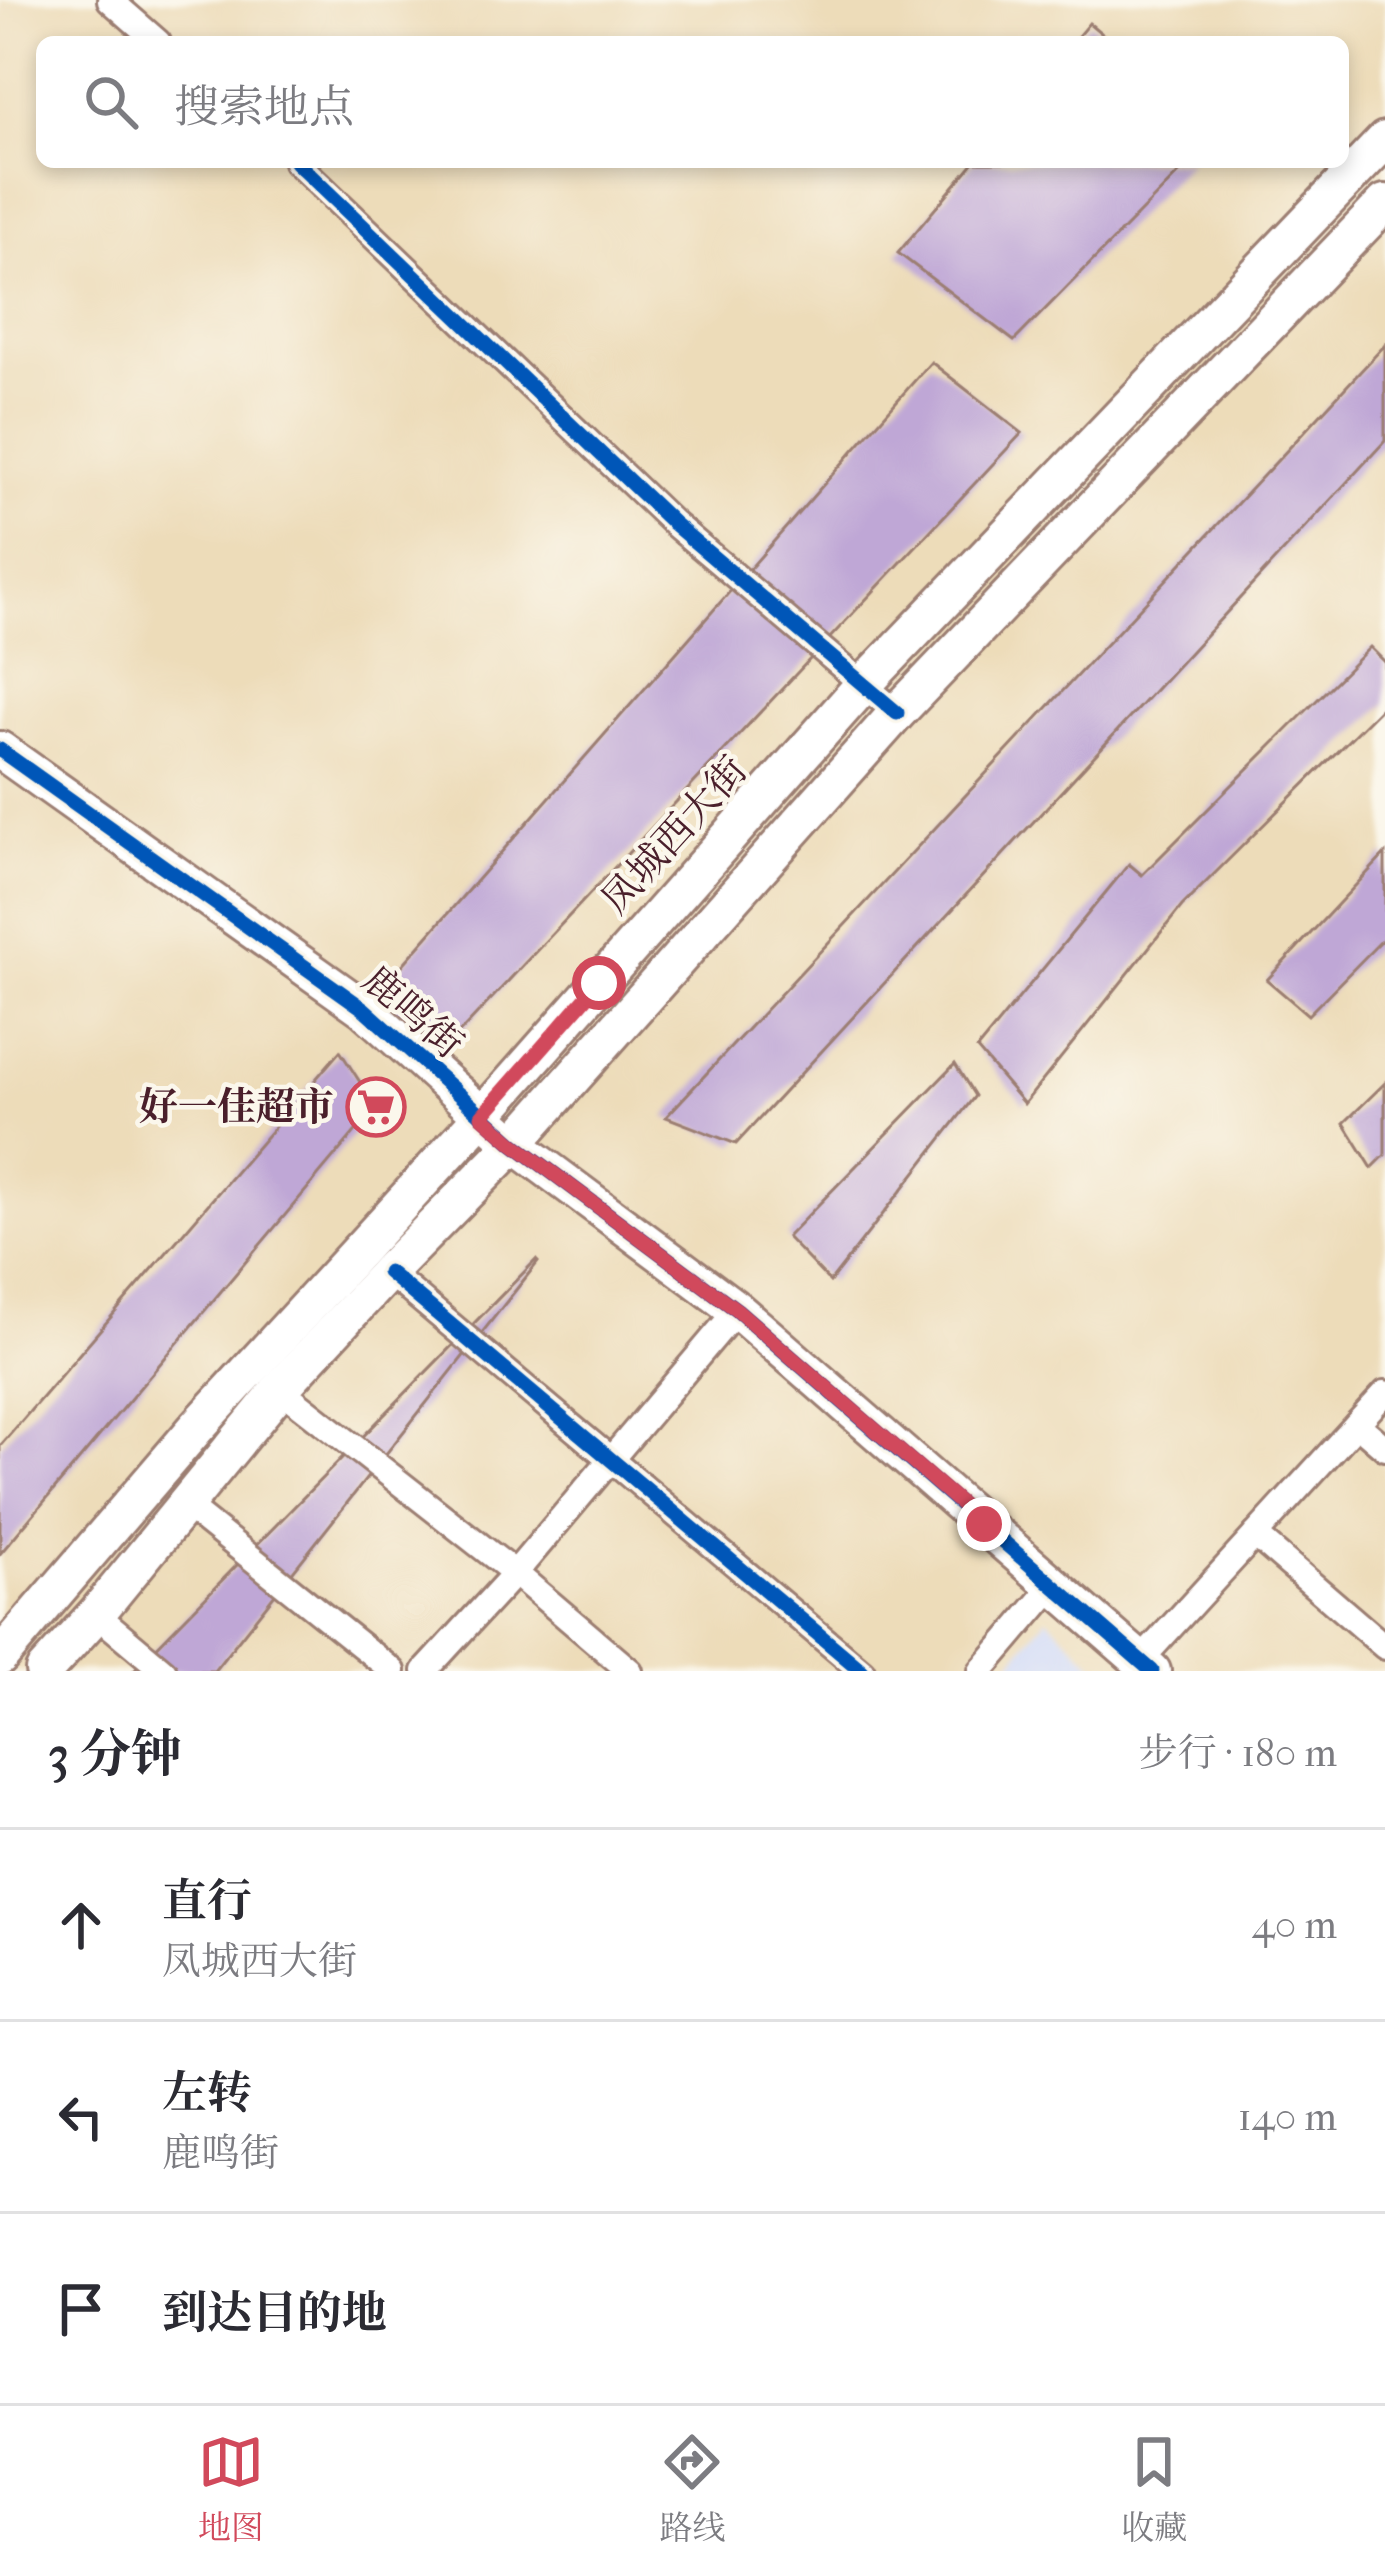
<!DOCTYPE html>
<html lang="zh">
<head>
<meta charset="utf-8">
<style>
  :root { --surface:#fff; --page:#f7f7f7; --text:#2b2b33; --muted:#7c7c81; --line:#e1e1e2; --accent:#d1495b }
  body { margin:0; font-family:"IM FELL French Canon","Noto Serif SC",serif; background:var(--page); color:var(--text) }
  .stop { position:absolute; width:36px; height:36px; margin:-27px; border:9px solid #d1495b; border-radius:50%; background:#fff }
  .stop.end { background:#d1495b; border-color:#fff; box-shadow:0 3px 12px #0008 }
  .list { margin:0; padding:0; list-style:none }
  h2 { display:flex; justify-content:space-between; align-items:center; height:156px; margin:0; padding:0 48px; font-size:51px }
  h2 small { font-size:39px; font-weight:400; color:var(--muted) }
  .list li { display:grid; grid-template-columns:78px 1fr auto; gap:36px; align-items:center; box-sizing:border-box; height:192px; padding:0 48px; border-top:3px solid var(--line) }
  .list b { display:block; font-size:45px; white-space:nowrap }
  .list p { margin:0; font-size:39px; white-space:nowrap; color:var(--muted) }
  .list em { font-size:39px; font-style:normal; color:var(--muted) }
  .icon { flex:none; width:66px; height:66px; fill:none; stroke:currentColor; stroke-width:2; stroke-linecap:round; stroke-linejoin:round }
  .map { position:relative; flex:none; width:1385px; height:1671px; overflow:hidden }
  .search { position:absolute; background:var(--surface); box-shadow:0 6px 18px #0003; left:36px; right:36px; top:36px; height:132px; display:flex; align-items:center; gap:30px; box-sizing:border-box; padding:0 42px; border-radius:18px; color:var(--muted); font-size:45px }
  .sheet { height:732px; background:var(--surface) }
  nav { display:flex; justify-content:space-around; align-items:center; box-sizing:border-box; height:168px; border-top:3px solid var(--line); background:var(--surface); font-size:33px; color:var(--muted) }
  nav a { display:grid; justify-items:center; gap:6px }
  nav .on { color:var(--accent) }
  .map>svg:first-child { display:block }
  .built { fill:#d0daf9 }
  .building { fill:#bfa7d6 }
  .lines { fill:none; stroke-linecap:round; stroke-linejoin:round }
  .street-casing { stroke:#9c7e72; stroke-width:30 }
  .secondary-casing { stroke:#9c7e72; stroke-width:42 }
  .street { stroke:#fff; stroke-width:24 }
  .secondary { stroke:#fff; stroke-width:36 }
  .cycleway-casing { stroke:#fbf7ec; stroke-width:22 }
  .cycleway { stroke:#0057b8; stroke-width:15 }
  .route { stroke:#d1495b; stroke-width:15 }
  .labels { text-anchor:middle; dominant-baseline:central; stroke-width:9; stroke-linejoin:round; paint-order:stroke }
  .street-label { font-size:39px; fill:#4a1f2b; stroke:#fbf7ec }
  .poi-label { font-size:39px; font-weight:bold; fill:#4a1f2b; stroke:#fbf7ec; text-anchor:end }
</style>
</head>
<body>
<div class="map">
<svg width="1385" height="1671" viewBox="0 0 1385 1671">
  <rect width="100%" height="100%" fill="#fbf7ec"/>
  <filter id="ink" filterUnits="userSpaceOnUse"><feTurbulence type="fractalNoise" baseFrequency=".00833" numOctaves="2"/><feDisplacementMap in="SourceGraphic" scale="24" xChannelSelector="R" yChannelSelector="G"/><feConvolveMatrix kernelMatrix="1 2 1 2 8 2 1 2 1" color-interpolation-filters="sRGB"/></filter>
  <filter id="wash" filterUnits="userSpaceOnUse"><feTurbulence type="fractalNoise" baseFrequency=".004" numOctaves="4" result="noise"/><feDisplacementMap in="SourceGraphic" scale="48" xChannelSelector="R" yChannelSelector="G"/><feGaussianBlur stdDeviation="2.7" result="paint"/><feColorMatrix in="noise" values="0 0 0 0 0 0 0 0 0 0 0 0 0 0 0 0 0 1.4 0 .05"/><feComposite in="paint" operator="in"/></filter>
  <g filter="url(#wash)">
    <rect width="100%" height="100%" fill="#eddcb9"/>
    <!-- built -->
    <path class="built" d="M1047,1618L1101,1671H1004Z"/>
    <g id="blocks">
      <!-- building -->
      <g class="building">
        <path d="M1089,23L1112,42H1073Z"/>
        <path d="M974,162H1190L1014,341L898,253Z"/>
        <path d="M1385,345V441L736,1144L666,1117Z"/>
        <path d="M931,362L1022,433L450,1043L364,1009Z"/>
        <path d="M1370,647L1385,662V704L1182,906L1024,1104L977,1049L1129,864L1142,875Z"/>
        <path d="M1385,854V937L1308,1015L1267,980Z"/>
        <path d="M340,1051L376,1107L0,1554V1446Z"/>
        <path d="M955,1064L975,1096L830,1282L787,1237Z"/>
        <path d="M1385,1083V1155L1372,1168L1344,1123Z"/>
        <path d="M536,1260L538,1262L214,1671H133Z"/>
      </g>
    </g>
  </g>
  <g filter="url(#ink)">
    <use href="#blocks" fill-opacity="0" stroke="#9c7e72" stroke-width="3"/>
    <g class="lines">
      <!-- street casing -->
      <g class="street-casing">
        <g id="street">
          <path d="M110,0L158,42"/>
          <path d="M296,162L673,523L897,713"/>
          <path d="M388,1272L862,1671"/>
          <path d="M280,1389L515,1573L630,1671"/>
          <path d="M1357,1424L1385,1448"/>
          <path d="M184,1504L393,1671"/>
          <path d="M1255,1535L1385,1647"/>
          <path d="M96,1614L164,1671"/>
          <path d="M1140,1661L1385,1393"/>
          <path d="M425,1671L515,1573L737,1310"/>
          <path d="M981,1671L1054,1585"/>
        </g>
      </g>
      <!-- secondary casing -->
      <g class="secondary-casing">
        <g id="secondary">
          <path d="M0,750L364,1009L514,1144L737,1310L1152,1671"/>
          <path d="M0,1657L197,1427L482,1116L864,684L1385,140"/>
          <path d="M44,1671L96,1614L280,1389L388,1272L514,1144L897,713L1385,203"/>
        </g>
      </g>
      <!-- street -->
      <use href="#street" class="street"/>
      <!-- secondary -->
      <use href="#secondary" class="secondary"/>
      <!-- cycleway casing -->
      <g class="cycleway-casing">
        <g id="cycleway">
          <path d="M296,162L673,523L897,713"/>
          <path d="M0,750L364,1009L514,1144L737,1310L1152,1671"/>
          <path d="M388,1272L862,1671"/>
        </g>
      </g>
      <!-- cycleway -->
      <use href="#cycleway" class="cycleway"/>
    </g>
  </g>
  <g class="lines" filter="url(#ink)">
    <!-- route -->
    <path class="route" d="M599,983L482,1116L514,1144L737,1310L984,1524"/>
  </g>
  <!-- icons -->
  <defs>
    <g id="supermarket-ring" transform="scale(3)"><circle r="9.5" fill="#fbf7ec" stroke="#d1495b" stroke-width="1.5"/><path d="M-6-5.5h2.5l.6 2H6L4.5 2H-2.5L-4.4-4H-6ZM-1.5 3.2a1.3 1.3 0 1 0 .1 0ZM3 3.2a1.3 1.3 0 1 0 .1 0Z" fill="#d1495b"/></g>
  </defs>
  <g fill-rule="evenodd">
    <use href="#supermarket-ring" x="376" y="1107"/>
  </g>
  <g class="labels">
    <!-- street labels -->
    <g class="street-label">
      <text transform="translate(674 835) rotate(-48)">凤城西大街</text>
      <text transform="translate(413 1012) rotate(41)">鹿鸣街</text>
    </g>
    <!-- poi labels -->
    <g class="poi-label">
      <text x="334" y="1107">好一佳超市</text>
    </g>
  </g>
</svg>
<div class="stop" style="left:599px;top:983px"></div>
<div class="stop end" style="left:984px;top:1524px"></div>
<div class="search"><svg class="icon" aria-label="search" viewBox="0 0 24 24"><circle cx="10" cy="10" r="6"/><path d="M15 15l6 6"/></svg>搜索地点</div>
</div>
<section class="sheet">
<h2>3 分钟<small>步行 · 180 m</small></h2>
<ul class="list">
<li><svg class="icon" aria-label="ahead" viewBox="0 0 24 24"><path d="M12 20V5M6 11l6-6 6 6"/></svg><div><b>直行</b><p>凤城西大街</p></div><em>40 m</em></li>
<li><svg class="icon" aria-label="left" viewBox="0 0 24 24"><path d="M17 20v-9H6M10 6l-5 5 5 5"/></svg><div><b>左转</b><p>鹿鸣街</p></div><em>140 m</em></li>
<li><svg class="icon" aria-label="arrive" viewBox="0 0 24 24"><path d="M6 21V4h12l-3 4 3 4H6"/></svg><div><b>到达目的地</b></div></li>
</ul>
</section>
<nav>
<a class="on"><svg class="icon" aria-label="map" viewBox="0 0 24 24"><path d="M3 6l6-2 6 2 6-2v14l-6 2-6-2-6 2zM9 4v14M15 6v14"/></svg>地图</a>
<a><svg class="icon" aria-label="directions" viewBox="0 0 24 24"><path d="M12 3l9 9-9 9-9-9zM9 14v-3h6M13 9l2 2-2 2"/></svg>路线</a>
<a><svg class="icon" aria-label="saved" viewBox="0 0 24 24"><path d="M7 4h10v16l-5-4-5 4z"/></svg>收藏</a>
</nav>
</body>
</html>
